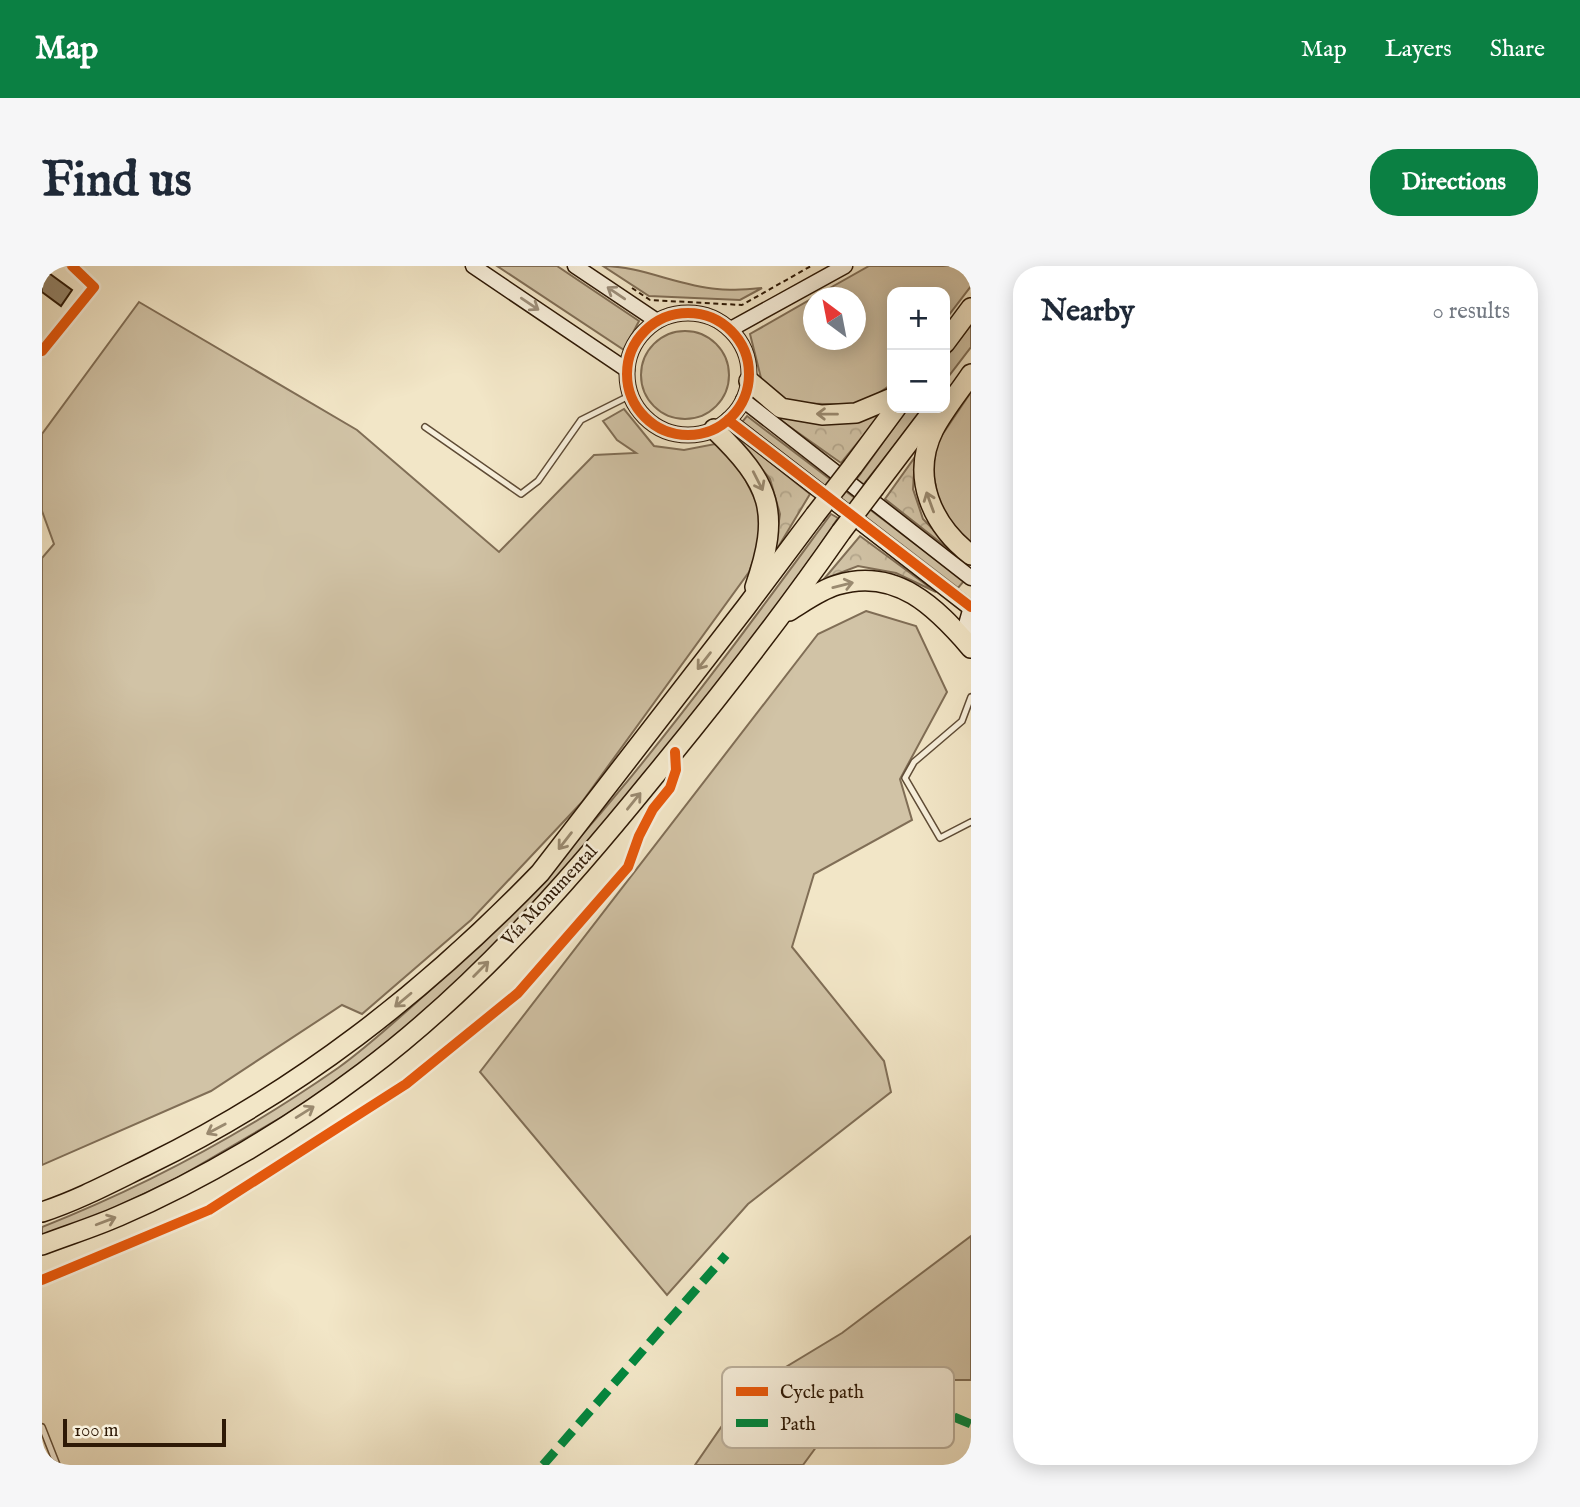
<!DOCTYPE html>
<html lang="en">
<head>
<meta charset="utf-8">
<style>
  :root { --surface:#fff; --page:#f6f6f7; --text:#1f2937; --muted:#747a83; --line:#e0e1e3; --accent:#0b8043 }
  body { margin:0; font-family:"IM FELL English",serif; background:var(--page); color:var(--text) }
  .controls { position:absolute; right:21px; top:21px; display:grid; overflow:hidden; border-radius:14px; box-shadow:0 4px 18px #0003 }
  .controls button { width:63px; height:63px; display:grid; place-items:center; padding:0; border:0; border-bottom:2px solid var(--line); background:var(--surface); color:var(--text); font:35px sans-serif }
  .compass { position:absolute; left:761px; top:21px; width:63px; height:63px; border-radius:50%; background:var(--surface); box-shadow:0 4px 18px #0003; rotate:328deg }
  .scale { position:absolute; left:21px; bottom:18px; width:163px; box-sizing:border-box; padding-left:7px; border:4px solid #2e1906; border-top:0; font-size:19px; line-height:24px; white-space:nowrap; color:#2e1906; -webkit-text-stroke:5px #f7efdb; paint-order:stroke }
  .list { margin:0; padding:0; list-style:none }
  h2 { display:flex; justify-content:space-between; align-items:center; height:91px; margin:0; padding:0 28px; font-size:30px }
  h2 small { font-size:23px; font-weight:400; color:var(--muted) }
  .map { position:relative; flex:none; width:929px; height:1199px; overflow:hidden; border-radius:28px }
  header { display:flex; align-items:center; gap:42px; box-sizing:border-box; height:98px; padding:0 35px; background:var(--accent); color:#fff }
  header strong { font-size:33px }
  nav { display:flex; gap:38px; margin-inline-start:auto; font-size:24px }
  .intro { display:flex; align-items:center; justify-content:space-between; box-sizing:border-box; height:168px; padding:0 42px }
  h1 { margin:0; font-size:49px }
  .button { padding:18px 32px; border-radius:28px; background:var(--accent); color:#fff; font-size:24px; font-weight:700 }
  main { display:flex; gap:42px; padding:0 42px }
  aside { flex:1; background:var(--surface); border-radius:28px; box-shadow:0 4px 18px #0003 }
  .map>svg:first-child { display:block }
  .grass { fill:#d1c3a6; stroke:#806e56; stroke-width:2 }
  .forest { fill:url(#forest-crowns); stroke:#806e56; stroke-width:2 }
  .building { fill:#94846a; stroke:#2e1906; stroke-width:2 }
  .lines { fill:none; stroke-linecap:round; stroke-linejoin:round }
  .lane-casing { stroke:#5f4c36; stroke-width:8 }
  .street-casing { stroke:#5f4c36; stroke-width:13 }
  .secondary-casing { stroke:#2e1906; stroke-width:17 }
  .highway-casing { stroke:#2e1906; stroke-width:22 }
  .path { stroke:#2e1906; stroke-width:2; stroke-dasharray:5 3.5; stroke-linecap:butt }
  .lane { stroke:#f7efdb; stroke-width:5 }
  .street { stroke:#f7efdb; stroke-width:10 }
  .secondary { stroke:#f7efdb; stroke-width:14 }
  .highway { stroke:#f2e6c7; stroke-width:19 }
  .highway-bridge-casing { stroke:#2e1906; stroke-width:22; stroke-linecap:butt }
  .highway-bridge { stroke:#f2e6c7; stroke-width:19 }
  .quiet { stroke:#00873e; stroke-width:9; stroke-dasharray:18 9; stroke-linecap:butt }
  .cycleway-casing { stroke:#f7efdb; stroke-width:15 }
  .cycleway { stroke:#e8590c; stroke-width:10 }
  .oneway { stroke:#9d8f7b }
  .oneway2 { stroke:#9a8a70 }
  .labels { text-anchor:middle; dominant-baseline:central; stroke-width:5; stroke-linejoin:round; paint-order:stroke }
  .street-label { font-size:19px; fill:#2e1906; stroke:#f7efdb }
  .key { fill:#f7efdb; stroke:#bbaf9b; stroke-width:2 }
  .key-label { font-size:19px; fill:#2e1906 }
</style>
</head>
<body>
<header>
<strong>Map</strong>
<nav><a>Map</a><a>Layers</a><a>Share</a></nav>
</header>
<div class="intro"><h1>Find us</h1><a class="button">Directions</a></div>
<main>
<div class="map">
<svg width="929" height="1199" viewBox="0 0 929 1199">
  <defs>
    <pattern id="forest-crowns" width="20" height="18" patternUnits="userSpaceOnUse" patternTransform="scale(1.75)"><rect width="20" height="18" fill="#d1c3a6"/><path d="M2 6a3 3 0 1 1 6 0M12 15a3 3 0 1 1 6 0" fill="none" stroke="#b4a78d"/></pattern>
  </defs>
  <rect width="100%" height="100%" fill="#f2e6c7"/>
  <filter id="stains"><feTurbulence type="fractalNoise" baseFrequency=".00286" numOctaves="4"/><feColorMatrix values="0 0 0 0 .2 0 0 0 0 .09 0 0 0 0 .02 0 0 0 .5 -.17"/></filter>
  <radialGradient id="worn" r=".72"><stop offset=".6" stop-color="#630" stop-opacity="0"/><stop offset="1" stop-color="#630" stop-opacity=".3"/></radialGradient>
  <!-- grass -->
  <g class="grass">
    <path d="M455,0H515L597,55L582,84Z"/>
    <path d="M561,0C599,0 636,20 675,23C689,25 705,23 720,22L698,34L607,30Z"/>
    <path d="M827,0H929V20L903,54V26H850V118L819,139L746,137L720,116L708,68L771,32L772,74H814V32L772,31Z"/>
    <path d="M97,36L315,164L457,286L552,189L594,187L575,174L561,155L582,143L612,180L642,184L673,178L694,195L716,239L718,276L707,306L540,536L429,654L320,748L300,739L169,825L0,899V292L12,278L0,245V168Z"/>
    <path d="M929,58V81L903,115V93Z"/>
    <circle cx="643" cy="109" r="44"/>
    <path d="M929,126V280L910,261L897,236L891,207L894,178Z"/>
    <path d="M866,142H882L821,219L814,214Z"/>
    <path d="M705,150L922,315L916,322L700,156Z"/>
    <path d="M789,248L796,252L754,315L703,383L530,599L430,702L359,765L305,808L245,848L137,911L73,942L0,971V961C104,920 204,866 296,802C328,779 358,751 387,725C543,586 665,416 789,248Z"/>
    <path d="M824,345L874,360L905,426L858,513L870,554L772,608L750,681L842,795L849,826L706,938L625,1029L438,806L776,368Z"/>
    <path d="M929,970V1114H864L797,1150L761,1199H653L704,1125L800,1067Z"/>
  </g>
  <!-- forest -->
  <g class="forest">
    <path d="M715,133C762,164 787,161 840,147L799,197L714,137Z"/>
    <path d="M689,165L768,228L732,288L738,248L728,213Z"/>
    <path d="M873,191L871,223L881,253L923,296L843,233Z"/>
    <path d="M818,270L894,326L854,307L816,300L782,313Z"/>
  </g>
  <!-- building -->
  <path class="building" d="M4,5L30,24L19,40L0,26V11Z"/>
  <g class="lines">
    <!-- lane casing -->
    <g class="lane-casing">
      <g id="lane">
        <path d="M383,161L479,228L496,215L539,154L589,129"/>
        <path d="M929,431L920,455L872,496L863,512L898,572L929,556"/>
        <path d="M0,1161L15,1199"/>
      </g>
    </g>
    <!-- street casing -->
    <g class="street-casing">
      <g id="street">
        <path d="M0,85L52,21L30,0"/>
        <path d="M0,1014L167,944L364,818L476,727L586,601L597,570L611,543L628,522L634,504L633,486"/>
      </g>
    </g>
    <!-- secondary casing -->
    <g class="secondary-casing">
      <g id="secondary">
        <path d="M431,0L585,104"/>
        <path d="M533,0L615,55"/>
        <circle cx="646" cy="108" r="61"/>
        <path d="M689,63L803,0"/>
        <path d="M701,134L929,312"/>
        <path d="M686,154L928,342"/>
        <path d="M929,381L925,355L929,341"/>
      </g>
    </g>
    <!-- highway casing -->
    <g class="highway-casing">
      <g id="highway">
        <path d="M903,77L929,42"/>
        <path d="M929,108C917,126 902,144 892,163C868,211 890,259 929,289"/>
        <path d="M707,115L739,142L780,149L814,147L850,132"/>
        <path d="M672,163C729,218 739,246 713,321"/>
        <path d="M811,200L854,142"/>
        <path d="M833,221L893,142"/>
        <path d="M747,345C762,336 778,324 795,319C854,301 894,341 929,382"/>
        <path d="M0,946C37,934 72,915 107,898C256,825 382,727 498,607L704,341L773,249"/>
        <path d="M0,979C26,969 52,961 77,950C161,914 249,861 322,806C431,724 523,620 609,514C675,434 739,352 799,266"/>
      </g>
    </g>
    <!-- path -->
    <path class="path" d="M590,22L608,34L700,39L769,0"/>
    <!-- lane -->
    <use href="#lane" class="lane"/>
    <!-- street -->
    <use href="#street" class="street"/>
    <!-- secondary -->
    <use href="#secondary" class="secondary"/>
    <!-- highway -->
    <use href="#highway" class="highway"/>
    <!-- highway-bridge casing -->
    <g class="highway-bridge-casing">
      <g id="highway-bridge">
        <path d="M773,249L811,200"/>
        <path d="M799,266L833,221"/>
      </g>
    </g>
    <!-- highway-bridge -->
    <use href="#highway-bridge" class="highway-bridge"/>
    <!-- quiet -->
    <g class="quiet">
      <path d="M912,1151L929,1158"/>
      <path d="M501,1199L684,989"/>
    </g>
    <!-- cycleway casing -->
    <g class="cycleway-casing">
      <g id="cycleway">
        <circle cx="646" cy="108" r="61"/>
        <path d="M0,85L52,21L30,0"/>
        <path d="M686,154L929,341"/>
        <path d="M0,1014L167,944L364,818L476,727L586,601L597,570L611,543L628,522L634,504L633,486"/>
      </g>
    </g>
    <!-- cycleway -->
    <use href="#cycleway" class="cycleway"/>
  </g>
  <!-- one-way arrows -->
  <defs><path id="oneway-shaft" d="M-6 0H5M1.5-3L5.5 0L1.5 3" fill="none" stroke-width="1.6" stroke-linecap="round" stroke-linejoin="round" transform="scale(1.75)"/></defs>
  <g class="oneway">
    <use href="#oneway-shaft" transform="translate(574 27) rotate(-146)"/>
    <use href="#oneway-shaft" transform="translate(488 38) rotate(34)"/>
  </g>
  <g class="oneway2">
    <use href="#oneway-shaft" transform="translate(785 148) rotate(-179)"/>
    <use href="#oneway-shaft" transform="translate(716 215) rotate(63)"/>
    <use href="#oneway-shaft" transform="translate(888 236) rotate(-110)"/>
    <use href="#oneway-shaft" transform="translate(801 319) rotate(-14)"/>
    <use href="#oneway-shaft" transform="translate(662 395) rotate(128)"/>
    <use href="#oneway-shaft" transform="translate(592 535) rotate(-51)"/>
    <use href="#oneway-shaft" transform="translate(523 575) rotate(128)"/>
    <use href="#oneway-shaft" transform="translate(439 703) rotate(-45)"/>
    <use href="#oneway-shaft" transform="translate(361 734) rotate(140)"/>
    <use href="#oneway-shaft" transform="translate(263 846) rotate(-32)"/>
    <use href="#oneway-shaft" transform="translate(174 863) rotate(152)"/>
    <use href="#oneway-shaft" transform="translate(64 955) rotate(-21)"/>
  </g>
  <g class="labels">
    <!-- street labels -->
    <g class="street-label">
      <text transform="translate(508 630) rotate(-47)">Vía Monumental</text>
    </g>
  </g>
  <!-- legend -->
  <rect x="680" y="1101" width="232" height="81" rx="10" class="key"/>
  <rect x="694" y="1121" width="32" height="9" fill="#e8590c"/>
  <rect x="694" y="1153" width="32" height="8" fill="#00873e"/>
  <g class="key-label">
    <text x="738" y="1132">Cycle path</text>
    <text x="738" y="1164">Path</text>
  </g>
  <rect width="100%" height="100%" filter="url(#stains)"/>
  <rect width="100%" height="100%" fill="url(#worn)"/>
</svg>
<div class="controls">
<button>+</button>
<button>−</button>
</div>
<svg class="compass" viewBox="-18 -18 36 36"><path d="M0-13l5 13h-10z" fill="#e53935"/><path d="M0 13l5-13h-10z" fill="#747a83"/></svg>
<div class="scale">100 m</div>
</div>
<aside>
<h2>Nearby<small>0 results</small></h2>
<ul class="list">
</ul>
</aside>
</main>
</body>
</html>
